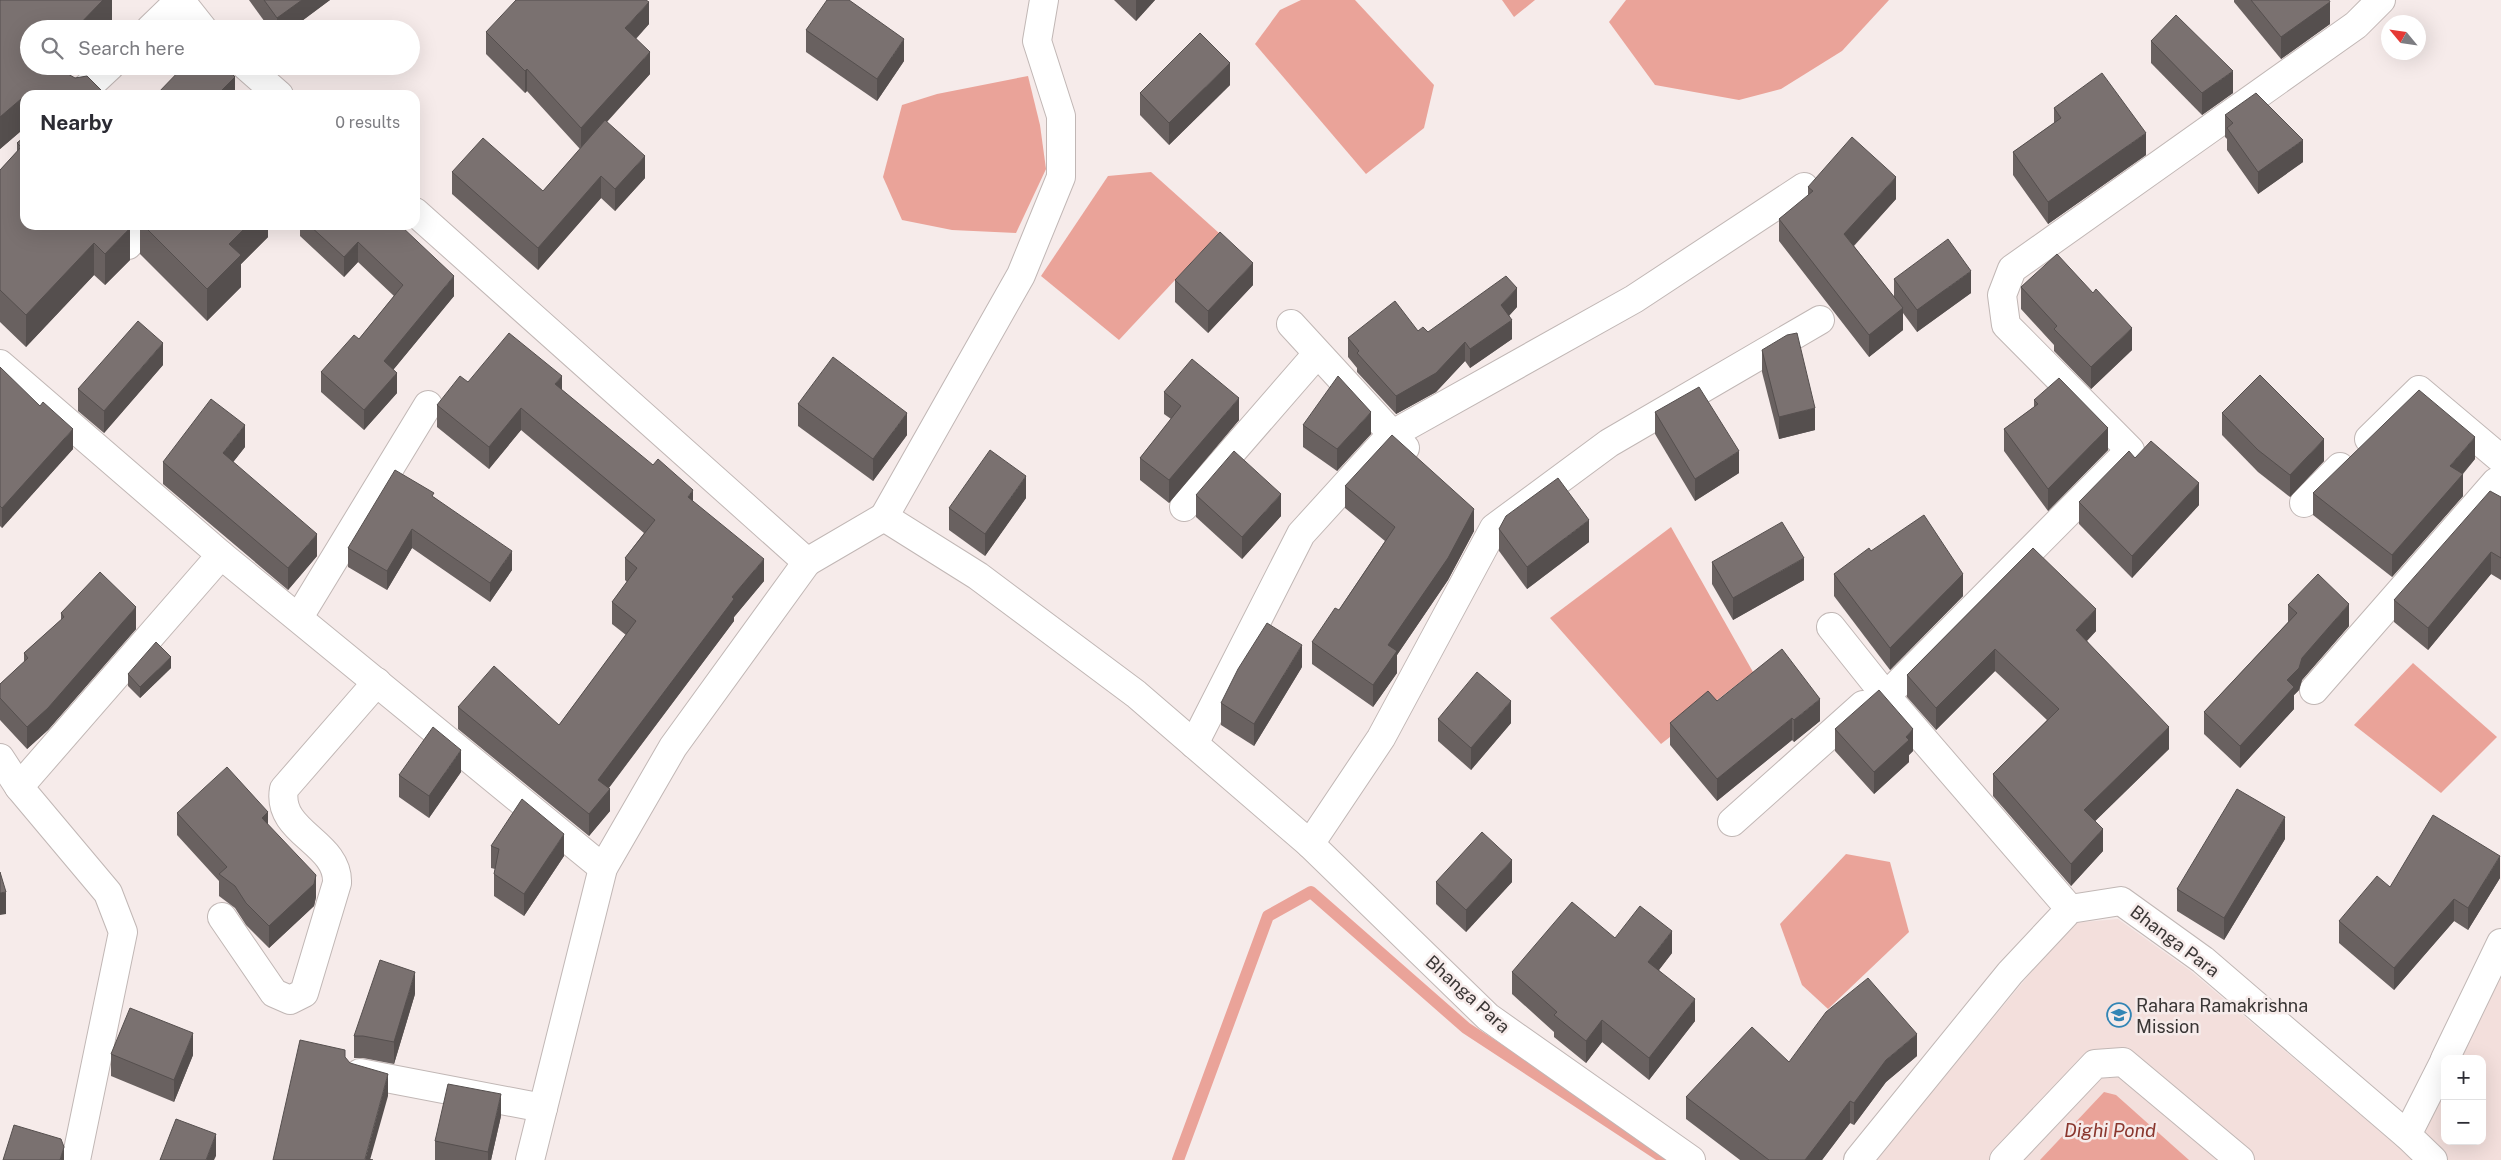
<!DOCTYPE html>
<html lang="en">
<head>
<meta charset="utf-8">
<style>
  :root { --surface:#fff; --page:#f7f7f7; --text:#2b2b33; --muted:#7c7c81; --line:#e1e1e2 }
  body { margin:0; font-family:"Public Sans",sans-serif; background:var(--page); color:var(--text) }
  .controls { position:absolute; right:15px; bottom:15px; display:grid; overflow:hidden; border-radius:10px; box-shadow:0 5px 20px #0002 }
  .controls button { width:45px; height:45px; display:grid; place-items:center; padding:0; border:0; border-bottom:1px solid var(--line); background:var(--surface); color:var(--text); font:25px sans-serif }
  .compass { position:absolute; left:2381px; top:15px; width:45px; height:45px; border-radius:50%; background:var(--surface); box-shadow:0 5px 20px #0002; rotate:299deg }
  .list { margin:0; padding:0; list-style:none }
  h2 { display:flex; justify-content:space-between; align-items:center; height:65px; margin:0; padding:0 20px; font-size:21px }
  h2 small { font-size:16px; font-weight:400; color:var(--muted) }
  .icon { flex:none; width:28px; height:28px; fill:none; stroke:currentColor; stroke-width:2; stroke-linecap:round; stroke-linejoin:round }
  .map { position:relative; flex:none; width:2501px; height:1160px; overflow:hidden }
  .search { position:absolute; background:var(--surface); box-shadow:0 5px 20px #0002; left:20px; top:20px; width:400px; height:55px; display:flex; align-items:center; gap:12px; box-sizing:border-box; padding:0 18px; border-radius:28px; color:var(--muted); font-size:19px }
  .panel { position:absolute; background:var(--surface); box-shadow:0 5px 20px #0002; left:20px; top:90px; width:400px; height:140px; border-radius:15px }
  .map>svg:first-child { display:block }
  .built { fill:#f3dfdc }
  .water { fill:#eaa399 }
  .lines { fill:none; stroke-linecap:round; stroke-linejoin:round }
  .stream { stroke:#eaa399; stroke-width:12 }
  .minor-casing { stroke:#c1b7b5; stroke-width:30 }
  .minor { stroke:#fff; stroke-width:28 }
  .wall { fill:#696160 }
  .shaded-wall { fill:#554f4e }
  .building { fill:#7a7170; stroke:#554f4e }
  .labels { text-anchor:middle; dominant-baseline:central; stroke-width:5; stroke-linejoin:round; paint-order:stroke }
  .street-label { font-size:18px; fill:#3a3635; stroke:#f6ebea }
  .poi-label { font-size:18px; fill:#3a3635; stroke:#f6ebea; text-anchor:start }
  .water-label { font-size:19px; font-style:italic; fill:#8a372e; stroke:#f6ebea }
</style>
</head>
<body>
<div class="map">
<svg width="2501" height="1160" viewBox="0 0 2501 1160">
  <rect width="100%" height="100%" fill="#f6ebea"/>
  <!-- built -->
  <path class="built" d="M2118,919L2192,972L2404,1152L2445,1075V1141H2482V1059H2453L2501,968V1160H1875L2072,923Z"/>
  <!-- water -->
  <g class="water">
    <path d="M1301,0H1355L1434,85L1424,128L1366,174L1255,44L1280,10Z"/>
    <path d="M1502,0H1535L1514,17Z"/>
    <path d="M1626,0H1889L1842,51L1781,89L1739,100L1655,85L1609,22Z"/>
    <path d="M1028,76L1040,125L1046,169L1016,233L952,230L902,220L883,177L902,105L937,94Z"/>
    <path d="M1151,172L1219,233L1119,340L1041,276L1108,176Z"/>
    <path d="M1671,527L1753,672L1661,744L1550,618Z"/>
    <path d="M2413,663L2497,737L2441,793L2354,725Z"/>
    <path d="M1846,854L1890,862L1909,932L1828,1009L1802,985L1780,924Z"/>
    <path d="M2104,1092L2116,1095L2189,1160H2040Z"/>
  </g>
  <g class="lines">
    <!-- stream -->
    <path class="stream" d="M1178,1160L1268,916L1311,892L1466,1028L1667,1160"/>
    <!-- minor casing -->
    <g class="minor-casing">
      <g id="minor">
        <path d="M180,0L203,29"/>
        <path d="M150,29L180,0"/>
        <path d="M246,66L279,95"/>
        <path d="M79,95L110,66"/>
        <path d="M415,212L807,562L884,517L978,576L1136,694L1310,844L1488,1017L1691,1160"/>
        <path d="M128,245L145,225"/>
        <path d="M1291,324L1405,448"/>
        <path d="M0,364L221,555L603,868"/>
        <path d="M2369,439L2419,390L2501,459"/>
        <path d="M2304,503L2340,467"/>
        <path d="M1184,507L1317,354"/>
        <path d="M884,517L1021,275L1061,177V116L1037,41L1044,0"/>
        <path d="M299,617L428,405"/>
        <path d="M1831,627L1886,696L2070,909"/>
        <path d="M2314,690L2496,482L2501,479"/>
        <path d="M1886,696L2130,450L2006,325L2002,295L2012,269L2356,25L2381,0"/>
        <path d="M1194,744L1301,534L1391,435L1634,299L1804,187"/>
        <path d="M0,758L19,787"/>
        <path d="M1732,822L1863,705"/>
        <path d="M1310,844L1381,738L1494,528L1609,443L1820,320"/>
        <path d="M222,917L274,993L290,1000L304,993L337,883C339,842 276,833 284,789L377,682"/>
        <path d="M2445,1059L2501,943"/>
        <path d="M360,1073L543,1108"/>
        <path d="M2407,1135L2433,1160"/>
        <path d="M76,1160L123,932L108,893L19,787L221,555"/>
        <path d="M530,1160L603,868L673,747L807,562"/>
        <path d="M1858,1160L2010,973L2070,909L2121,901L2203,960L2407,1135L2445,1060"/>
        <path d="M2004,1160L2095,1064L2123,1062L2240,1160"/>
      </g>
    </g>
    <!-- minor -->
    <use href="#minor" class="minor"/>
  </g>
  <!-- wall -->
  <g class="wall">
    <path d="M0,0H112V22L106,29H29L69,66L66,70L25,95V131H21L0,149Z"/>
    <path d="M249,0H330L291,29H270Z"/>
    <path d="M1114,0H1155L1136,21Z"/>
    <path d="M2234,0H2329L2330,24L2281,59L2234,2Z"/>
    <path d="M649,24L636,39L650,74L607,122L645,178L615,211L601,198L538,270L452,194V172L543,191L580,149L527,91L525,93L486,54V32Z"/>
    <path d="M806,30L904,61L877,101L806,52Z"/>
    <path d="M2151,41L2233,93L2202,115L2151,63Z"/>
    <path d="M1230,85L1169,145L1140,115V93Z"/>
    <path d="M2054,108L2146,155L2048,224L2013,175V152L2054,123Z"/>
    <path d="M2225,115L2303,162L2258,194L2227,150V139L2225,137Z"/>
    <path d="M25,136V225H125L124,226L130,260L105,285L94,275L26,347L0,322V170L17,152V143Z"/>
    <path d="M1808,187L1896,199L1854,246L1894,297V279L1971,293L1917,332L1903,313V330L1869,357L1779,241V219L1808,196Z"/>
    <path d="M140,225H268V237L241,264V287L207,321L140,254Z"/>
    <path d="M300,225H388L454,296L393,370L397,393L364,430L321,392V372L359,339L394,296L358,262L344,277L300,236Z"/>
    <path d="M1175,280L1253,285L1208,333L1175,302Z"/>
    <path d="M2021,287L2132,350L2091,389L2054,351V345L2021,309Z"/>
    <path d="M1517,307L1509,316L1512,339L1470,368L1465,361L1436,392L1396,414L1357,372V368L1348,357V338L1418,331L1428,332Z"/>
    <path d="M1762,350L1815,430L1779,439L1762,372Z"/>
    <path d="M163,365L104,433L78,411V389Z"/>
    <path d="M0,367L73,449L2,528L0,526Z"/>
    <path d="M562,390L693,501L764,581L734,617V621L609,788L610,811L589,836L458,729V707L559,725L626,635L612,624V602L627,582L625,580V558L644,533L521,430L489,469L437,427V405Z"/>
    <path d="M1164,392L1239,420L1169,503L1140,480V458L1171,419L1164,414Z"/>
    <path d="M2034,400L2108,450L2048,511L2004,451V429L2034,407Z"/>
    <path d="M798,404L907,435L873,481L798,426Z"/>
    <path d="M1655,412L1739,473L1695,501L1655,434Z"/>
    <path d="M2222,413L2324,461L2290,497L2258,472L2222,435Z"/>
    <path d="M1303,425L1371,434L1337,471L1303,447Z"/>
    <path d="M245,447L233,462L317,556L288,590L163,484V462Z"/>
    <path d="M2135,458L2199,505L2132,578L2079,524V502Z"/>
    <path d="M2475,459L2463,474V496L2392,577L2313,515V493Z"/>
    <path d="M1345,486L1474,531L1448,580L1397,655V673L1373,707L1312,664V642L1339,610L1385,541L1345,508Z"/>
    <path d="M1196,495L1281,516L1242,559L1196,517Z"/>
    <path d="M434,497L512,570L490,602L412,548L387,590L348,567V548Z"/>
    <path d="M2501,497V580L2491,574L2428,650L2394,622V600Z"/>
    <path d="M1026,498L985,556L949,530V508Z"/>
    <path d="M1499,529L1589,542L1527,589L1499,551Z"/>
    <path d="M2033,548L2096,631L2087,641L2169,749L2095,821L2103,851L2071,886L1993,796V774L2047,720L1995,671L1936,730L1907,697V675Z"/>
    <path d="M1871,551L1963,596L1890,670L1834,596V574Z"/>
    <path d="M1712,562L1804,580L1733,620L1712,584Z"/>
    <path d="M2288,605L2349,626L2302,680L2299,690L2294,695V709L2240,768L2204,734V712L2288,622Z"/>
    <path d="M61,613L136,629L48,730L27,749L0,720V684L24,662V653L61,620Z"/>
    <path d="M1302,667L1254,746L1221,725V703Z"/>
    <path d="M171,668L140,698L128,686V674Z"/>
    <path d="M1717,701L1820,721L1794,742L1792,740L1717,801L1670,745V723Z"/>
    <path d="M1438,719L1511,723L1471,770L1438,741Z"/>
    <path d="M1835,729L1913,751L1909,755V762L1874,794L1835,751Z"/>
    <path d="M461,772L429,818L399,797V775Z"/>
    <path d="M177,813L268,825L316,897L314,906L269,948L246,925L235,908L219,896V881L177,835Z"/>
    <path d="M2285,839L2224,940L2177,911V889Z"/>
    <path d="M491,846L564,856L524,916L494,896V874L495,869L491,868Z"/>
    <path d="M2500,878L2468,930L2454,921L2394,990L2339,943V921L2390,887Z"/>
    <path d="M1436,882H1512L1466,932L1436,904Z"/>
    <path d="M1672,953L1659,970L1695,1021L1649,1080L1602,1042L1586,1063L1554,1037V1032L1512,994V972Z"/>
    <path d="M415,994L394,1064L363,1058H354V1036Z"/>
    <path d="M111,1054L193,1055L174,1102L111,1076Z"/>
    <path d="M1917,1056L1886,1082L1854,1125L1850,1123L1822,1160H1740L1686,1119V1097L1789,1062Z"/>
    <path d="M501,1116L491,1160H435V1141Z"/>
  </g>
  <!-- shaded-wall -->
  <g class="shaded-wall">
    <path d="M103,0H112V22L106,29H75Z"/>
    <path d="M302,0H330L291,29H277V18Z"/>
    <path d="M1136,0H1155L1136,21Z"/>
    <path d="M649,2V24L625,50V28Z"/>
    <path d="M2330,2V24L2281,59V37Z"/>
    <path d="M904,39V61L877,101V79Z"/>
    <path d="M650,52V74L581,150V128Z"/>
    <path d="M1230,63V85L1169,145V123Z"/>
    <path d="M57,66H69L66,70Z"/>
    <path d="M527,69V91L525,93V71Z"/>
    <path d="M2233,71V93L2202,115V93Z"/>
    <path d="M235,77V95H217Z"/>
    <path d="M21,99V131L0,149V117Z"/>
    <path d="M2146,133V155L2048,224V202Z"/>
    <path d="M2303,140V162L2258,194V172Z"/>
    <path d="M645,156V178L615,211V189Z"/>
    <path d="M601,176V198L538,270V248Z"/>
    <path d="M1896,177V199L1844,256V234Z"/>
    <path d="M248,225H268V237L241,264V287L207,321V289L229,244Z"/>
    <path d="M130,228V260L105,285V254Z"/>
    <path d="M358,242V262L344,277V257Z"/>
    <path d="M94,243V275L26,347V315Z"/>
    <path d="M1253,263V285L1208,333V311Z"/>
    <path d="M1971,271V293L1917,332V310Z"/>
    <path d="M454,276V296L384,381V361Z"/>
    <path d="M1517,288V307L1501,324V305Z"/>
    <path d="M1903,308V330L1869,357V335Z"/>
    <path d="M1512,320V339L1470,368V349Z"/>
    <path d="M2132,328V350L2091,389V367Z"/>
    <path d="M1465,342V361L1436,392L1396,414V396Z"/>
    <path d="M163,343V365L104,433V411Z"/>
    <path d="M397,373V393L364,430V410Z"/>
    <path d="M562,376V398L555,384Z"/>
    <path d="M1239,398V420L1169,503V480Z"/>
    <path d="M521,408V430L489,469V447Z"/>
    <path d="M1815,408V430L1779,439V417Z"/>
    <path d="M1371,412V434L1337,471V449Z"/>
    <path d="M907,413V435L873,481V459Z"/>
    <path d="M245,425V447L223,475V453Z"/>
    <path d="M2108,428V450L2048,511V489Z"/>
    <path d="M73,429V449L2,528V508Z"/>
    <path d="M2475,437V459L2450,488V466Z"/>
    <path d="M2324,439V461L2290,497V475Z"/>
    <path d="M1739,451V473L1695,501V479Z"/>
    <path d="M2463,474V496L2392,577V555Z"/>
    <path d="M1026,476V498L985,556V534Z"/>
    <path d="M2199,483V505L2132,578V556Z"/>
    <path d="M693,490V512L688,497Z"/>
    <path d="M1281,494V516L1242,559V537Z"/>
    <path d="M1474,509V531L1448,580L1397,655V673L1373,707V685L1388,645Z"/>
    <path d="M1589,520V542L1527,589V567Z"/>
    <path d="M412,529V548L387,590V571Z"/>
    <path d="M317,534V556L288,590V568Z"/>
    <path d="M512,551V570L490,602V583Z"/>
    <path d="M2491,552V574L2428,650V628Z"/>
    <path d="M1804,558V580L1733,620V598Z"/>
    <path d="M764,559V581L734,617V621L598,802V780L732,597Z"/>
    <path d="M1963,574V596L1890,670V648Z"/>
    <path d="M2349,604V626L2302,680L2299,690L2294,695V709L2240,768V746L2287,680L2302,658Z"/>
    <path d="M136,607V629L48,730L27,749V727Z"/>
    <path d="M2096,609V631L2076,652V630Z"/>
    <path d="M1302,645V667L1254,746V724Z"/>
    <path d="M1995,649V671L1936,730V708Z"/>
    <path d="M171,657V668L140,698V687Z"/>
    <path d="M1820,699V721L1794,742V720Z"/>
    <path d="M1511,701V723L1471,770V748Z"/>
    <path d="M1792,718V740L1717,801V779Z"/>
    <path d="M2169,727V749L2084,832V810Z"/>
    <path d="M1913,729V751L1909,755V762L1874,794V772Z"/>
    <path d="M461,750V772L429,818V796Z"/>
    <path d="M610,789V811L589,836V814Z"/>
    <path d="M268,812V834L262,818Z"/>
    <path d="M2285,817V839L2224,940V918Z"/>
    <path d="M2103,829V851L2071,886V864Z"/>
    <path d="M564,834V856L524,916V894Z"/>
    <path d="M2500,856V878L2468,930V908Z"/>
    <path d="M1512,860V882L1466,932V910Z"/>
    <path d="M316,875V897L314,906L269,948V926Z"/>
    <path d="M6,892V914L0,915V893Z"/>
    <path d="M2454,899V921L2394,990V968Z"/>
    <path d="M1672,931V953L1648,984V962Z"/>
    <path d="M415,972V994L394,1064V1042Z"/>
    <path d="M1695,999V1021L1649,1080V1058Z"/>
    <path d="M1602,1020V1042L1586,1063V1041Z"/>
    <path d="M193,1033V1055L174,1102V1080Z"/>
    <path d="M1917,1034V1056L1886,1082L1854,1125V1103L1886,1060Z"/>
    <path d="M388,1074V1096L370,1160H365Z"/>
    <path d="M501,1094V1116L491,1160H488V1152Z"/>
    <path d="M1850,1101V1123L1822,1160H1805Z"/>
    <path d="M216,1134V1156L214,1160H206Z"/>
    <path d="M64,1147V1160H60Z"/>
  </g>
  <!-- building -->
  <g class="building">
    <path d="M0,0H103L75,29H29V66H64L68,74L75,78L87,76L106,95H25V99H21L0,117Z"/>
    <path d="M264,0H302L277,18Z"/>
    <path d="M516,0H646L649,2L625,28L650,52L581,128L527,69L525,71L486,32Z"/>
    <path d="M827,0H849L904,39L877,79L806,30Z"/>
    <path d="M2251,0H2329L2330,2L2281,37Z"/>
    <path d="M2176,15L2233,71L2202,93L2151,41Z"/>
    <path d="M1200,33L1230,63L1169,123L1140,93Z"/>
    <path d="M184,66H225L235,77L217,95H156Z"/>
    <path d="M2102,73L2146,133L2048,202L2013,152L2061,118L2054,108Z"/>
    <path d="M2256,93L2303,140L2258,172L2227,128L2233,123L2225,115Z"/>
    <path d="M605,120L645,156L615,189L601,176L538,248L452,172L483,138L543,191Z"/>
    <path d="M25,136V225H119L130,228L105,254L94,243L26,315L0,290V170L21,147L17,143Z"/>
    <path d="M1852,137L1896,177L1844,234L1903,308L1869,335L1779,219L1813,191L1808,187Z"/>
    <path d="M143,225H248L229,244L241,255L207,289Z"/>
    <path d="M309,225H388L391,228L393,225H400L454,276L384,361L397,373L364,410L321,372L354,335L359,339L403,285L358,242L344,257Z"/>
    <path d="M1220,232L1253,263L1208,311L1175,280Z"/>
    <path d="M1948,239L1971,271L1917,310L1894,279Z"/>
    <path d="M2057,254L2093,293L2096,289L2132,328L2091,367L2054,329L2057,326L2021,287Z"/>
    <path d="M1506,276L1517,288L1501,305L1512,320L1470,349L1465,342L1436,373L1396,396L1357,353L1359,351L1348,338L1395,301L1418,331L1423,327L1428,332Z"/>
    <path d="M138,321L163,343L104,411L78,389Z"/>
    <path d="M509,333L562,376L555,384L653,465L658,459L693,490L688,497L764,559L732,597L734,599L598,780L610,789L589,814L458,707L494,666L559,725L636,621L612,602L637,568L625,558L655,520L521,408L489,447L437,405L460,376L468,382Z"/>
    <path d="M1797,333L1815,408L1779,417L1762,350L1787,335Z"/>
    <path d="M833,357L907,413L873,459L798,404Z"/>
    <path d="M1192,359L1239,398L1169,480L1140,458L1181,406L1164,392Z"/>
    <path d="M0,367L40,406L43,402L73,429L2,508L0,506Z"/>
    <path d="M2260,375L2324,439L2290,475L2258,450L2222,413Z"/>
    <path d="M1338,376L1371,412L1337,449L1303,425Z"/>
    <path d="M2059,378L2108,428L2048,489L2004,429L2038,404L2034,400Z"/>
    <path d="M1699,387L1739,451L1695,479L1655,412Z"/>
    <path d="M2419,390L2475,437L2450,466L2463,474L2392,555L2313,493Z"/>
    <path d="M211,399L245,425L223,453L317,534L288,568L163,462Z"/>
    <path d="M1392,435L1474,509L1448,558L1388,645L1397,651L1373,685L1312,642L1335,608L1339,610L1395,527L1345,486Z"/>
    <path d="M2151,441L2199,483L2132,556L2079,502L2129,451L2135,458Z"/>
    <path d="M990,450L1026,476L985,534L949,508Z"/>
    <path d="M1234,451L1281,494L1242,537L1196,495Z"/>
    <path d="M395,470L434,493L432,496L512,551L490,583L412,529L387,571L348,548Z"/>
    <path d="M1558,478L1589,520L1527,567L1499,529L1506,516Z"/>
    <path d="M2490,491L2501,497V558L2491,552L2428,628L2394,600Z"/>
    <path d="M1924,515L1963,574L1890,648L1834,574L1869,548L1871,551Z"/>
    <path d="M1782,522L1804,558L1733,598L1712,562Z"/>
    <path d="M2033,548L2096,609L2076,630L2169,727L2084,810L2103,829L2071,864L1993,774L2059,709L1995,649L1936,708L1907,675Z"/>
    <path d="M100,572L136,607L48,708L27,727L0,698V684L28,658L24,653L64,617L61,613Z"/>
    <path d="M2318,574L2349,604L2302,658L2299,668L2287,680L2294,687L2240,746L2204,712L2297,613L2288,605Z"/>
    <path d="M1267,623L1302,645L1254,724L1221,703L1238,669Z"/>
    <path d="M156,642L171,657L140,687L128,674Z"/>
    <path d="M1782,649L1820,699L1794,720L1792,718L1717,779L1670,723L1708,691L1717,701Z"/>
    <path d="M1477,672L1511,701L1471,748L1438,719Z"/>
    <path d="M1879,690L1913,729L1906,737L1909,740L1874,772L1835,729Z"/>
    <path d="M433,727L461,750L429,796L399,775Z"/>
    <path d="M227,767L268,812L262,818L316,875L314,884L269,926L246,903L235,886L219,874L227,867L177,813Z"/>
    <path d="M2237,789L2285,817L2224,918L2177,889Z"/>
    <path d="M522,799L564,834L524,894L494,874L499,849L491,846Z"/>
    <path d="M2433,815L2500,856L2468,908L2454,899L2394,968L2339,921L2377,876L2390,887Z"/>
    <path d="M1482,832L1512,860L1466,910L1436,882Z"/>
    <path d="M0,872L6,892L0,893Z"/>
    <path d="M1572,902L1615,938L1640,906L1672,931L1648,962L1695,999L1649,1058L1602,1020L1586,1041L1554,1015L1557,1012L1512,972Z"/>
    <path d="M380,960L415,972L394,1042L363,1036H354Z"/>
    <path d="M1868,978L1917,1034L1886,1060L1854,1103L1850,1101L1805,1160H1769L1686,1097L1752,1027L1789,1062L1826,1012Z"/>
    <path d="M130,1008L193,1033L174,1080L111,1054Z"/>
    <path d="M300,1040L345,1050V1057L350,1063L388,1074L365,1159L373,1160H273Z"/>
    <path d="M448,1084L501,1094L488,1152L435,1141Z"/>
    <path d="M176,1119L216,1134L206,1160H160Z"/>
    <path d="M14,1125L61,1139L64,1147L60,1160H3Z"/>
  </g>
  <!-- icons -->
  <defs>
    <g id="school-ring" transform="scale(1.25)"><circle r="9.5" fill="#f6ebea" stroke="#3285b5" stroke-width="1.5"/><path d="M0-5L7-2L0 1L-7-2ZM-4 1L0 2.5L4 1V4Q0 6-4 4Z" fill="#3285b5"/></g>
  </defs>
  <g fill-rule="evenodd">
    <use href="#school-ring" x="2119" y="1015"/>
  </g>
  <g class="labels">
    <!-- street labels -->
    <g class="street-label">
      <text transform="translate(2175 941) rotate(37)">Bhanga Para</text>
      <text transform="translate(1468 994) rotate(42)">Bhanga Para</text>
    </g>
    <!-- poi labels -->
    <g class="poi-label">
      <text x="2136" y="1005">Rahara Ramakrishna<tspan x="2136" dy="21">Mission</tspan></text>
    </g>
    <!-- water labels -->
    <g class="water-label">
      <text x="2110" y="1130">Dighi Pond</text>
    </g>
  </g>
</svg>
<div class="controls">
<button>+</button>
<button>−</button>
</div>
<svg class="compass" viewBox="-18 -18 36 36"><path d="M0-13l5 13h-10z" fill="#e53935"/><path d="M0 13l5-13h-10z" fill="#7c7c81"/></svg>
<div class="search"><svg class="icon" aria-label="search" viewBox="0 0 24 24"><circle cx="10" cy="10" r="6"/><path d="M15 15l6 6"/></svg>Search here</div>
<section class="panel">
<h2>Nearby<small>0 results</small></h2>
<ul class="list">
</ul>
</section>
</div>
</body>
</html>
